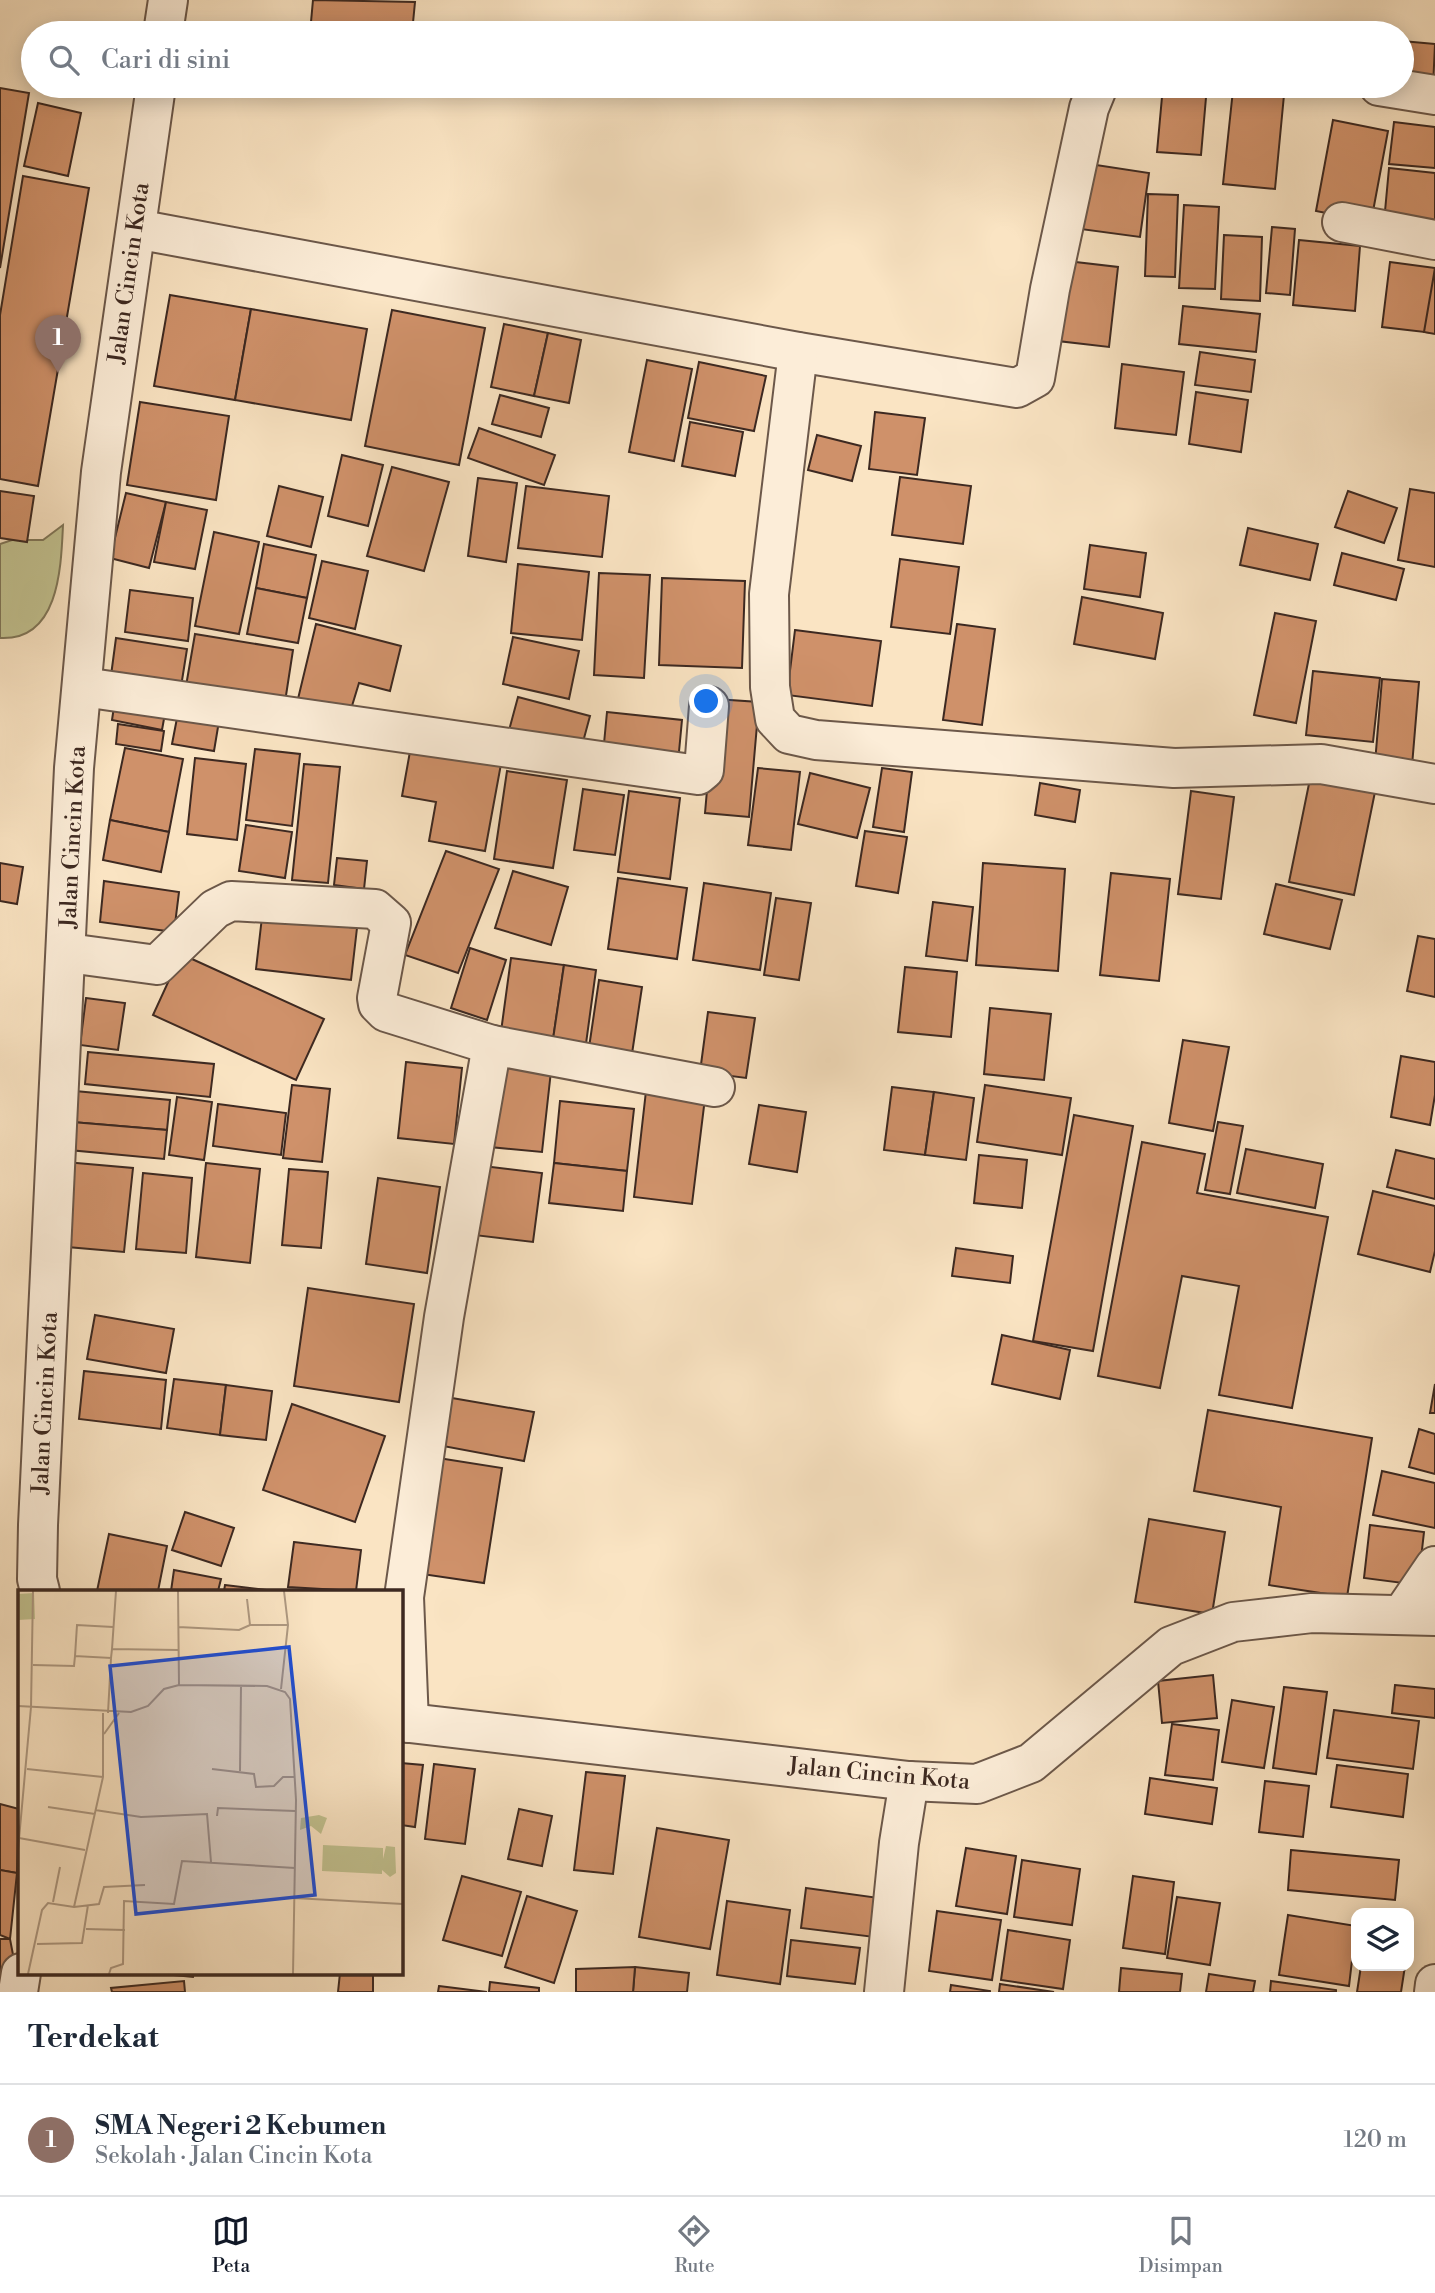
<!DOCTYPE html>
<html lang="id">
<head>
<meta charset="utf-8">
<style>
  :root { --surface:#fff; --page:#f2f2f3; --text:#1f2937; --muted:#747a83; --line:#e0e1e3; --accent:#111827 }
  body { margin:0; font-family:"Libre Bodoni",serif; background:var(--page); color:var(--text) }
  .controls { position:absolute; right:21px; bottom:21px; display:grid; overflow:hidden; border-radius:14px; box-shadow:0 4px 18px #0003 }
  .controls button { width:63px; height:63px; display:grid; place-items:center; padding:0; border:0; border-bottom:2px solid var(--line); background:var(--surface); color:var(--text); font:35px sans-serif }
  .you { position:absolute; left:707px; top:702px; width:24px; height:24px; margin:-18px; border:5px solid #fff; border-radius:50%; background:#1a73e8; box-shadow:0 0 0 10px #1a73e833 }
  .badge { display:grid; place-items:center; width:46px; height:46px; border-radius:50%; background:var(--accent); color:#fff; font-size:23px; font-weight:700 }
  .pin { position:absolute; translate:-50% -58px; filter:drop-shadow(0 2px 4px #0008) }
  .pin::after { content:''; position:absolute; top:37px; width:24px; height:21px; background:inherit; clip-path:polygon(0 0,100% 0,50% 100%) }
  .list { margin:0; padding:0; list-style:none }
  h2 { display:flex; justify-content:space-between; align-items:center; height:91px; margin:0; padding:0 28px; font-size:30px }
  h2 small { font-size:23px; font-weight:400; color:var(--muted) }
  .list li { display:grid; grid-template-columns:46px 1fr auto; gap:21px; align-items:center; box-sizing:border-box; height:112px; padding:0 28px; border-top:2px solid var(--line) }
  .list b { display:block; font-size:26px; white-space:nowrap }
  .list p { margin:0; font-size:23px; white-space:nowrap; color:var(--muted) }
  .list em { font-size:23px; font-style:normal; color:var(--muted) }
  .icon { flex:none; width:38px; height:38px; fill:none; stroke:currentColor; stroke-width:2; stroke-linecap:round; stroke-linejoin:round }
  .map { position:relative; flex:none; width:1435px; height:1992px; overflow:hidden }
  .search { position:absolute; background:var(--surface); box-shadow:0 4px 18px #0003; left:21px; right:21px; top:21px; height:77px; display:flex; align-items:center; gap:18px; box-sizing:border-box; padding:0 24px; border-radius:38px; color:var(--muted); font-size:26px }
  .sheet { height:203px; background:var(--surface) }
  nav { display:flex; justify-content:space-around; align-items:center; box-sizing:border-box; height:98px; border-top:2px solid var(--line); background:var(--surface); font-size:19px; color:var(--muted) }
  nav a { display:grid; justify-items:center; gap:4px }
  nav .on { color:var(--accent) }
  .map>svg:first-child { display:block }
  .green { fill:#c2c290; stroke:#807658; stroke-width:2 }
  .building { fill:#cf916a; stroke:#3d2921; stroke-width:2 }
  .lines { fill:none; stroke-linecap:round; stroke-linejoin:round }
  .minor-casing { stroke:#6c584a; stroke-width:42 }
  .minor { stroke:#fcedd8; stroke-width:38 }
  .labels { text-anchor:middle; dominant-baseline:central; stroke-width:7; stroke-linejoin:round; paint-order:stroke }
  .street-label { font-size:23px; fill:#3d2921; stroke:#fcedd8 }
  .inset-road { fill:none; stroke:#ae9982; stroke-width:2 }
  .view { fill:#1d4ed8; fill-opacity:0.15; stroke:#1d4ed8; stroke-width:3.5 }
  .inset-edge { fill:none; stroke:#3d2921; stroke-width:3.5 }
</style>
</head>
<body>
<div class="map">
<svg width="1435" height="1992" viewBox="0 0 1435 1992">
  <rect width="100%" height="100%" fill="#fae4c3"/>
  <filter id="stains"><feTurbulence type="fractalNoise" baseFrequency=".00286" numOctaves="4"/><feColorMatrix values="0 0 0 0 .2 0 0 0 0 .09 0 0 0 0 .02 0 0 0 .5 -.17"/></filter>
  <radialGradient id="worn" r=".72"><stop offset=".6" stop-color="#630" stop-opacity="0"/><stop offset="1" stop-color="#630" stop-opacity=".3"/></radialGradient>
  <!-- green -->
  <path class="green" d="M63,525C61,568 59,641 0,638V544L12,540H43Z"/>
  <!-- building -->
  <g class="building">
    <path d="M313,0L415,2L412,33H310Z"/>
    <path d="M1402,41L1435,44L1433,87L1402,81Z"/>
    <path d="M1163,86H1207L1201,155L1157,152Z"/>
    <path d="M0,88L29,93L0,268Z"/>
    <path d="M1233,90L1284,95L1275,189L1223,184Z"/>
    <path d="M38,103L81,113L68,176L24,166Z"/>
    <path d="M1333,120L1388,131L1371,222L1316,211Z"/>
    <path d="M1394,122L1435,127V168L1389,164Z"/>
    <path d="M1083,163L1149,173L1140,237L1073,228Z"/>
    <path d="M1389,168L1435,173V227L1384,222Z"/>
    <path d="M23,176L89,188L38,486L0,479V315Z"/>
    <path d="M1148,194L1178,195L1175,277L1145,276Z"/>
    <path d="M1184,205L1219,207L1215,289L1179,288Z"/>
    <path d="M1272,227L1295,229L1290,295L1266,293Z"/>
    <path d="M1224,235L1262,237L1260,301L1221,299Z"/>
    <path d="M1299,240L1360,246L1355,311L1293,305Z"/>
    <path d="M1067,261L1118,267L1109,347L1058,341Z"/>
    <path d="M1390,262L1435,268L1433,333L1382,327Z"/>
    <path d="M1435,268V334L1424,332Z"/>
    <path d="M170,295L251,309L235,400L154,386Z"/>
    <path d="M1183,306L1260,314L1256,352L1179,344Z"/>
    <path d="M251,309L367,329L351,420L235,400Z"/>
    <path d="M392,310L485,328L459,465L365,446Z"/>
    <path d="M504,324L548,333L534,396L491,387Z"/>
    <path d="M548,333L581,340L569,403L534,396Z"/>
    <path d="M1200,352L1255,360L1251,392L1195,385Z"/>
    <path d="M647,360L692,369L674,461L629,452Z"/>
    <path d="M699,362L766,376L754,431L688,418Z"/>
    <path d="M1122,364L1184,372L1176,435L1115,428Z"/>
    <path d="M1196,392L1248,400L1241,452L1189,444Z"/>
    <path d="M500,395L549,408L541,437L492,424Z"/>
    <path d="M140,402L229,416L216,500L127,485Z"/>
    <path d="M875,412L925,418L917,475L869,469Z"/>
    <path d="M690,422L743,432L735,476L682,466Z"/>
    <path d="M479,428L555,455L544,485L468,458Z"/>
    <path d="M817,435L861,446L852,481L808,470Z"/>
    <path d="M342,455L383,465L368,526L328,516Z"/>
    <path d="M392,467L449,482L424,571L367,556Z"/>
    <path d="M900,477L971,486L963,544L892,535Z"/>
    <path d="M478,478L517,483L506,562L468,556Z"/>
    <path d="M279,486L323,497L311,547L267,536Z"/>
    <path d="M526,486L609,496L602,557L518,548Z"/>
    <path d="M1410,489L1435,493V567L1398,560Z"/>
    <path d="M0,491L34,496L27,542L0,538Z"/>
    <path d="M1348,491L1397,508L1384,543L1335,527Z"/>
    <path d="M126,493L166,502L149,568L110,558Z"/>
    <path d="M166,502L207,510L195,569L154,562Z"/>
    <path d="M1248,528L1318,544L1310,580L1240,565Z"/>
    <path d="M214,532L259,542L239,634L195,626Z"/>
    <path d="M264,544L316,555L307,598L256,588Z"/>
    <path d="M1090,545L1146,553L1140,597L1084,589Z"/>
    <path d="M1342,553L1404,569L1396,600L1334,585Z"/>
    <path d="M900,559L959,567L950,634L891,627Z"/>
    <path d="M322,561L368,571L355,629L309,618Z"/>
    <path d="M518,564L589,572L582,640L511,633Z"/>
    <path d="M599,573L650,575L644,678L594,675Z"/>
    <path d="M662,578L745,581L742,668L659,665Z"/>
    <path d="M256,588L307,598L298,643L247,634Z"/>
    <path d="M130,590L193,598L188,641L125,632Z"/>
    <path d="M1082,597L1163,613L1155,659L1074,644Z"/>
    <path d="M1275,613L1316,621L1296,723L1254,715Z"/>
    <path d="M316,624L401,646L390,691L359,683L348,719L297,703Z"/>
    <path d="M957,624L995,629L982,725L943,720Z"/>
    <path d="M795,630L881,641L872,706L787,695Z"/>
    <path d="M195,634L293,650L285,702L186,686Z"/>
    <path d="M513,637L579,651L569,699L503,684Z"/>
    <path d="M116,638L187,649L180,693L110,683Z"/>
    <path d="M1313,671L1380,678L1373,742L1306,735Z"/>
    <path d="M1382,679L1419,682L1412,766L1375,763Z"/>
    <path d="M116,693L167,702L162,730L112,720Z"/>
    <path d="M518,697L590,716L580,753L508,734Z"/>
    <path d="M715,699L759,702L749,817L705,813Z"/>
    <path d="M607,712L682,720L678,762L603,754Z"/>
    <path d="M178,713L219,721L214,751L172,744Z"/>
    <path d="M118,724L164,731L161,751L116,744Z"/>
    <path d="M411,746L501,764L485,851L429,841L436,802L402,796Z"/>
    <path d="M125,748L183,759L169,832L110,820Z"/>
    <path d="M255,749L300,754L292,826L246,820Z"/>
    <path d="M195,758L246,764L237,840L187,834Z"/>
    <path d="M304,764L340,767L328,883L292,880Z"/>
    <path d="M758,768L800,772L791,850L748,845Z"/>
    <path d="M882,768L912,772L904,832L873,827Z"/>
    <path d="M507,771L567,780L553,868L494,859Z"/>
    <path d="M810,773L870,788L857,838L798,824Z"/>
    <path d="M1311,774L1376,787L1354,895L1289,882Z"/>
    <path d="M1040,783L1080,790L1075,822L1035,815Z"/>
    <path d="M583,789L624,795L615,855L574,850Z"/>
    <path d="M629,791L680,798L670,879L618,872Z"/>
    <path d="M1191,791L1234,797L1221,899L1178,894Z"/>
    <path d="M110,820L169,832L161,872L103,860Z"/>
    <path d="M246,825L292,832L285,878L239,871Z"/>
    <path d="M865,831L907,837L898,893L856,886Z"/>
    <path d="M446,851L499,869L458,973L405,955Z"/>
    <path d="M337,858L367,861L364,889L334,885Z"/>
    <path d="M0,863L23,867L17,904L0,901Z"/>
    <path d="M983,863L1065,869L1058,971L976,965Z"/>
    <path d="M513,871L568,887L551,945L495,928Z"/>
    <path d="M1111,873L1170,879L1159,981L1100,975Z"/>
    <path d="M618,878L687,888L677,959L608,949Z"/>
    <path d="M104,881L179,892L174,932L100,922Z"/>
    <path d="M704,883L771,893L760,970L693,960Z"/>
    <path d="M1276,884L1342,900L1330,949L1264,934Z"/>
    <path d="M776,898L811,903L799,980L764,975Z"/>
    <path d="M933,902L973,907L967,961L926,956Z"/>
    <path d="M262,917L357,928L351,980L256,969Z"/>
    <path d="M1418,936L1435,939V997L1407,991Z"/>
    <path d="M470,948L506,960L487,1020L451,1008Z"/>
    <path d="M181,954L324,1019L296,1080L153,1015Z"/>
    <path d="M511,958L564,965L552,1046L500,1039Z"/>
    <path d="M564,965L596,970L585,1051L552,1046Z"/>
    <path d="M905,967L957,972L951,1037L898,1032Z"/>
    <path d="M599,980L642,987L630,1067L587,1061Z"/>
    <path d="M86,998L125,1003L118,1050L80,1045Z"/>
    <path d="M990,1008L1051,1014L1044,1080L984,1074Z"/>
    <path d="M708,1012L755,1018L746,1078L700,1072Z"/>
    <path d="M1183,1040L1229,1047L1213,1131L1169,1123Z"/>
    <path d="M88,1052L214,1064L210,1097L85,1084Z"/>
    <path d="M1401,1056L1435,1062V1095L1430,1125L1391,1117Z"/>
    <path d="M406,1062L462,1068L454,1144L398,1138Z"/>
    <path d="M499,1066L551,1071L542,1152L490,1147Z"/>
    <path d="M292,1085L330,1089L322,1162L283,1158Z"/>
    <path d="M985,1085L1071,1098L1062,1155L977,1142Z"/>
    <path d="M892,1087L934,1092L925,1155L884,1150Z"/>
    <path d="M75,1091L170,1100L167,1130L72,1122Z"/>
    <path d="M646,1091L705,1098L692,1204L634,1197Z"/>
    <path d="M934,1092L974,1098L966,1160L925,1155Z"/>
    <path d="M177,1097L212,1102L204,1160L169,1155Z"/>
    <path d="M560,1101L634,1109L627,1171L554,1163Z"/>
    <path d="M218,1104L286,1113L281,1155L213,1146Z"/>
    <path d="M759,1105L806,1112L797,1172L749,1164Z"/>
    <path d="M1074,1115L1133,1126L1093,1351L1033,1341Z"/>
    <path d="M72,1122L167,1130L164,1159L69,1150Z"/>
    <path d="M1218,1122L1243,1126L1230,1194L1205,1190Z"/>
    <path d="M1142,1142L1205,1154L1197,1193L1328,1217L1292,1408L1219,1395L1239,1286L1182,1276L1160,1388L1098,1376Z"/>
    <path d="M1246,1149L1323,1164L1315,1208L1237,1193Z"/>
    <path d="M1396,1150L1435,1159V1199L1387,1187Z"/>
    <path d="M979,1155L1027,1160L1022,1208L974,1203Z"/>
    <path d="M65,1162L133,1168L124,1252L56,1246Z"/>
    <path d="M206,1163L260,1169L250,1263L196,1257Z"/>
    <path d="M554,1163L627,1171L623,1211L549,1203Z"/>
    <path d="M483,1166L542,1173L533,1242L474,1235Z"/>
    <path d="M289,1169L328,1172L321,1248L282,1245Z"/>
    <path d="M143,1173L192,1178L186,1253L136,1249Z"/>
    <path d="M378,1178L440,1187L427,1273L366,1264Z"/>
    <path d="M1373,1191L1435,1206V1251L1430,1272L1358,1254Z"/>
    <path d="M956,1248L1013,1256L1010,1283L952,1276Z"/>
    <path d="M308,1288L414,1304L399,1402L294,1386Z"/>
    <path d="M95,1315L174,1329L166,1373L87,1359Z"/>
    <path d="M1002,1335L1070,1350L1060,1399L992,1384Z"/>
    <path d="M84,1371L166,1380L161,1429L79,1419Z"/>
    <path d="M174,1379L226,1385L220,1435L167,1428Z"/>
    <path d="M1435,1384V1413H1430Z"/>
    <path d="M226,1385L272,1391L266,1440L220,1435Z"/>
    <path d="M452,1398L534,1412L524,1461L443,1446Z"/>
    <path d="M292,1404L385,1436L355,1522L263,1490Z"/>
    <path d="M1208,1410L1372,1438L1347,1597L1269,1585L1281,1507L1194,1491Z"/>
    <path d="M1419,1429L1435,1434V1474L1409,1467Z"/>
    <path d="M432,1457L502,1468L484,1583L415,1573Z"/>
    <path d="M1382,1471L1435,1483V1528L1373,1515Z"/>
    <path d="M185,1512L234,1528L221,1566L172,1550Z"/>
    <path d="M1149,1519L1225,1532L1212,1614L1135,1602Z"/>
    <path d="M1370,1525L1424,1532L1418,1585L1364,1578Z"/>
    <path d="M109,1534L167,1546L158,1591H97Z"/>
    <path d="M294,1542L361,1550L356,1591L288,1587Z"/>
    <path d="M174,1570L221,1579L218,1591H171Z"/>
    <path d="M225,1585L275,1591H224Z"/>
    <path d="M1213,1675L1217,1718L1162,1723L1158,1681Z"/>
    <path d="M1395,1685L1435,1689V1718L1392,1713Z"/>
    <path d="M1284,1687L1327,1692L1316,1774L1273,1768Z"/>
    <path d="M1232,1700L1274,1707L1264,1768L1222,1762Z"/>
    <path d="M1334,1710L1419,1721L1413,1769L1327,1758Z"/>
    <path d="M1172,1724L1219,1730L1213,1780L1165,1775Z"/>
    <path d="M401,1763L423,1765L415,1827L401,1825Z"/>
    <path d="M434,1764L475,1769L465,1844L425,1839Z"/>
    <path d="M1337,1765L1408,1774L1403,1817L1331,1807Z"/>
    <path d="M586,1772L625,1776L613,1874L574,1870Z"/>
    <path d="M1150,1778L1217,1788L1212,1824L1145,1814Z"/>
    <path d="M1265,1781L1309,1786L1303,1837L1259,1832Z"/>
    <path d="M0,1804L19,1809L17,1873L0,1870Z"/>
    <path d="M519,1809L552,1816L542,1866L508,1859Z"/>
    <path d="M657,1828L729,1840L710,1949L639,1937Z"/>
    <path d="M966,1848L1016,1856L1007,1914L956,1906Z"/>
    <path d="M1291,1850L1399,1860L1395,1900L1288,1890Z"/>
    <path d="M1022,1860L1080,1869L1072,1925L1014,1917Z"/>
    <path d="M0,1870L17,1873L10,1939L0,1935Z"/>
    <path d="M462,1876L521,1892L502,1956L443,1940Z"/>
    <path d="M1133,1876L1174,1882L1165,1954L1123,1948Z"/>
    <path d="M806,1888L879,1898L874,1937L801,1928Z"/>
    <path d="M527,1896L577,1911L554,1983L505,1967Z"/>
    <path d="M1177,1897L1220,1903L1210,1965L1167,1958Z"/>
    <path d="M727,1901L790,1910L780,1984L717,1975Z"/>
    <path d="M937,1911L1001,1920L992,1980L929,1971Z"/>
    <path d="M1288,1915L1356,1926L1349,1986L1279,1975Z"/>
    <path d="M1008,1930L1070,1940L1063,1989L1001,1980Z"/>
    <path d="M0,1939H10L19,1986L0,1984Z"/>
    <path d="M791,1940L860,1948L855,1984L787,1976Z"/>
    <path d="M1361,1966H1405L1401,1992H1357Z"/>
    <path d="M635,1967L689,1973L687,1992H633Z"/>
    <path d="M635,1967L633,1992H576V1969Z"/>
    <path d="M1121,1968L1182,1974L1180,1992H1119Z"/>
    <path d="M153,1973H194L193,1977Z"/>
    <path d="M340,1973H373V1992H338Z"/>
    <path d="M1209,1974L1255,1981L1253,1992H1206Z"/>
    <path d="M184,1981L185,1992H112L111,1988Z"/>
    <path d="M1271,1981L1336,1990V1992H1270Z"/>
    <path d="M490,1982L539,1988V1992H489Z"/>
    <path d="M1000,1984L1054,1992H999Z"/>
    <path d="M951,1985L990,1991V1992H950Z"/>
    <path d="M439,1986L487,1992H438Z"/>
  </g>
  <g class="lines">
    <!-- minor casing -->
    <g class="minor-casing">
      <g id="minor">
        <path d="M163,33L168,0"/>
        <path d="M1379,86L1435,95"/>
        <path d="M1342,222L1435,240"/>
        <path d="M136,229L798,352L1017,388L1035,378L1050,289L1089,108L1098,86"/>
        <path d="M798,352L769,594L770,687L775,719L789,734L816,740L1174,768L1321,764L1435,784"/>
        <path d="M83,687L698,775L704,770L709,706"/>
        <path d="M68,953L157,965L215,909L231,901L375,909L391,923L377,998L378,1004L386,1012L492,1045L715,1087"/>
        <path d="M40,1591L37,1579L38,1525L74,768L101,472L156,86"/>
        <path d="M1403,1613L1435,1566"/>
        <path d="M401,1722L909,1781L977,1784L1031,1763L1171,1646L1233,1622L1312,1613L1435,1616"/>
        <path d="M409,1723L404,1597L444,1317L492,1045"/>
        <path d="M18,1992L21,1973"/>
        <path d="M884,1992L899,1843L909,1781"/>
        <path d="M1434,1992L1435,1984"/>
      </g>
    </g>
    <!-- minor -->
    <use href="#minor" class="minor"/>
  </g>
  <g class="labels">
    <!-- street labels -->
    <g class="street-label">
      <text transform="translate(129 273) rotate(-82)">Jalan Cincin Kota</text>
      <text transform="translate(73 837) rotate(-87)">Jalan Cincin Kota</text>
      <text transform="translate(45 1403) rotate(-87)">Jalan Cincin Kota</text>
      <text transform="translate(879 1774) rotate(5)">Jalan Cincin Kota</text>
    </g>
  </g>
  <!-- overview -->
  <g transform="translate(18 1590)">
    <rect width="385" height="385" fill="#fae4c3"/>
    <path d="M16,3L17,29L0,30V4ZM301,225L309,228L303,244L293,236L282,240L283,228ZM305,255L365,258V269L368,256L377,257L378,283L372,287L364,280V284L304,281Z" fill="#c2c290"/>
    <path class="inset-road" d="M160,1L161,95M229,9L232,35M160,37L221,40L232,35H270M94,59L98,1M57,66L59,35L95,37M15,75L56,76L57,66L93,68L94,59L161,60M263,99L270,35L266,1M0,116L113,122L130,116L146,99L161,95L249,96L267,102L272,109L278,210L275,384M90,123L93,68M86,144L101,123M9,179L85,187M194,179L236,184L238,197L256,196L265,187H276M222,181L223,96M30,217L77,224M77,220L123,227L189,224L193,272M199,226L200,218L277,221M1,248L67,260M0,260L13,117L15,1M276,308L385,314M35,312L42,277M56,317L85,187V123M68,339L107,340M19,354L64,353L70,315M10,384L24,320L30,313L56,317L81,314L86,297L127,295M91,384L93,378L105,374L106,311L156,314L164,271L277,278"/>
    <path class="view" d="M271,57L297,305L118,324L92,76Z"/>
    <rect width="385" height="385" class="inset-edge"/>
  </g>
  <rect width="100%" height="100%" filter="url(#stains)"/>
  <rect width="100%" height="100%" fill="url(#worn)"/>
</svg>
<div class="controls">
<button><svg class="icon" aria-label="layers" viewBox="0 0 24 24"><path d="M12 4l9 5-9 5-9-5zM3 14l9 5 9-5"/></svg></button>
</div>
<div class="you"></div>
<div class="pin badge" style="left:58px;top:373px;background:#8d6e63">1</div>
<div class="search"><svg class="icon" aria-label="search" viewBox="0 0 24 24"><circle cx="10" cy="10" r="6"/><path d="M15 15l6 6"/></svg>Cari di sini</div>
</div>
<section class="sheet">
<h2>Terdekat<small></small></h2>
<ul class="list">
<li><span class="badge" style="background:#8d6e63">1</span><div><b>SMA Negeri 2 Kebumen</b><p>Sekolah · Jalan Cincin Kota</p></div><em>120 m</em></li>
</ul>
</section>
<nav>
<a class="on"><svg class="icon" aria-label="map" viewBox="0 0 24 24"><path d="M3 6l6-2 6 2 6-2v14l-6 2-6-2-6 2zM9 4v14M15 6v14"/></svg>Peta</a>
<a><svg class="icon" aria-label="directions" viewBox="0 0 24 24"><path d="M12 3l9 9-9 9-9-9zM9 14v-3h6M13 9l2 2-2 2"/></svg>Rute</a>
<a><svg class="icon" aria-label="saved" viewBox="0 0 24 24"><path d="M7 4h10v16l-5-4-5 4z"/></svg>Disimpan</a>
</nav>
</body>
</html>
